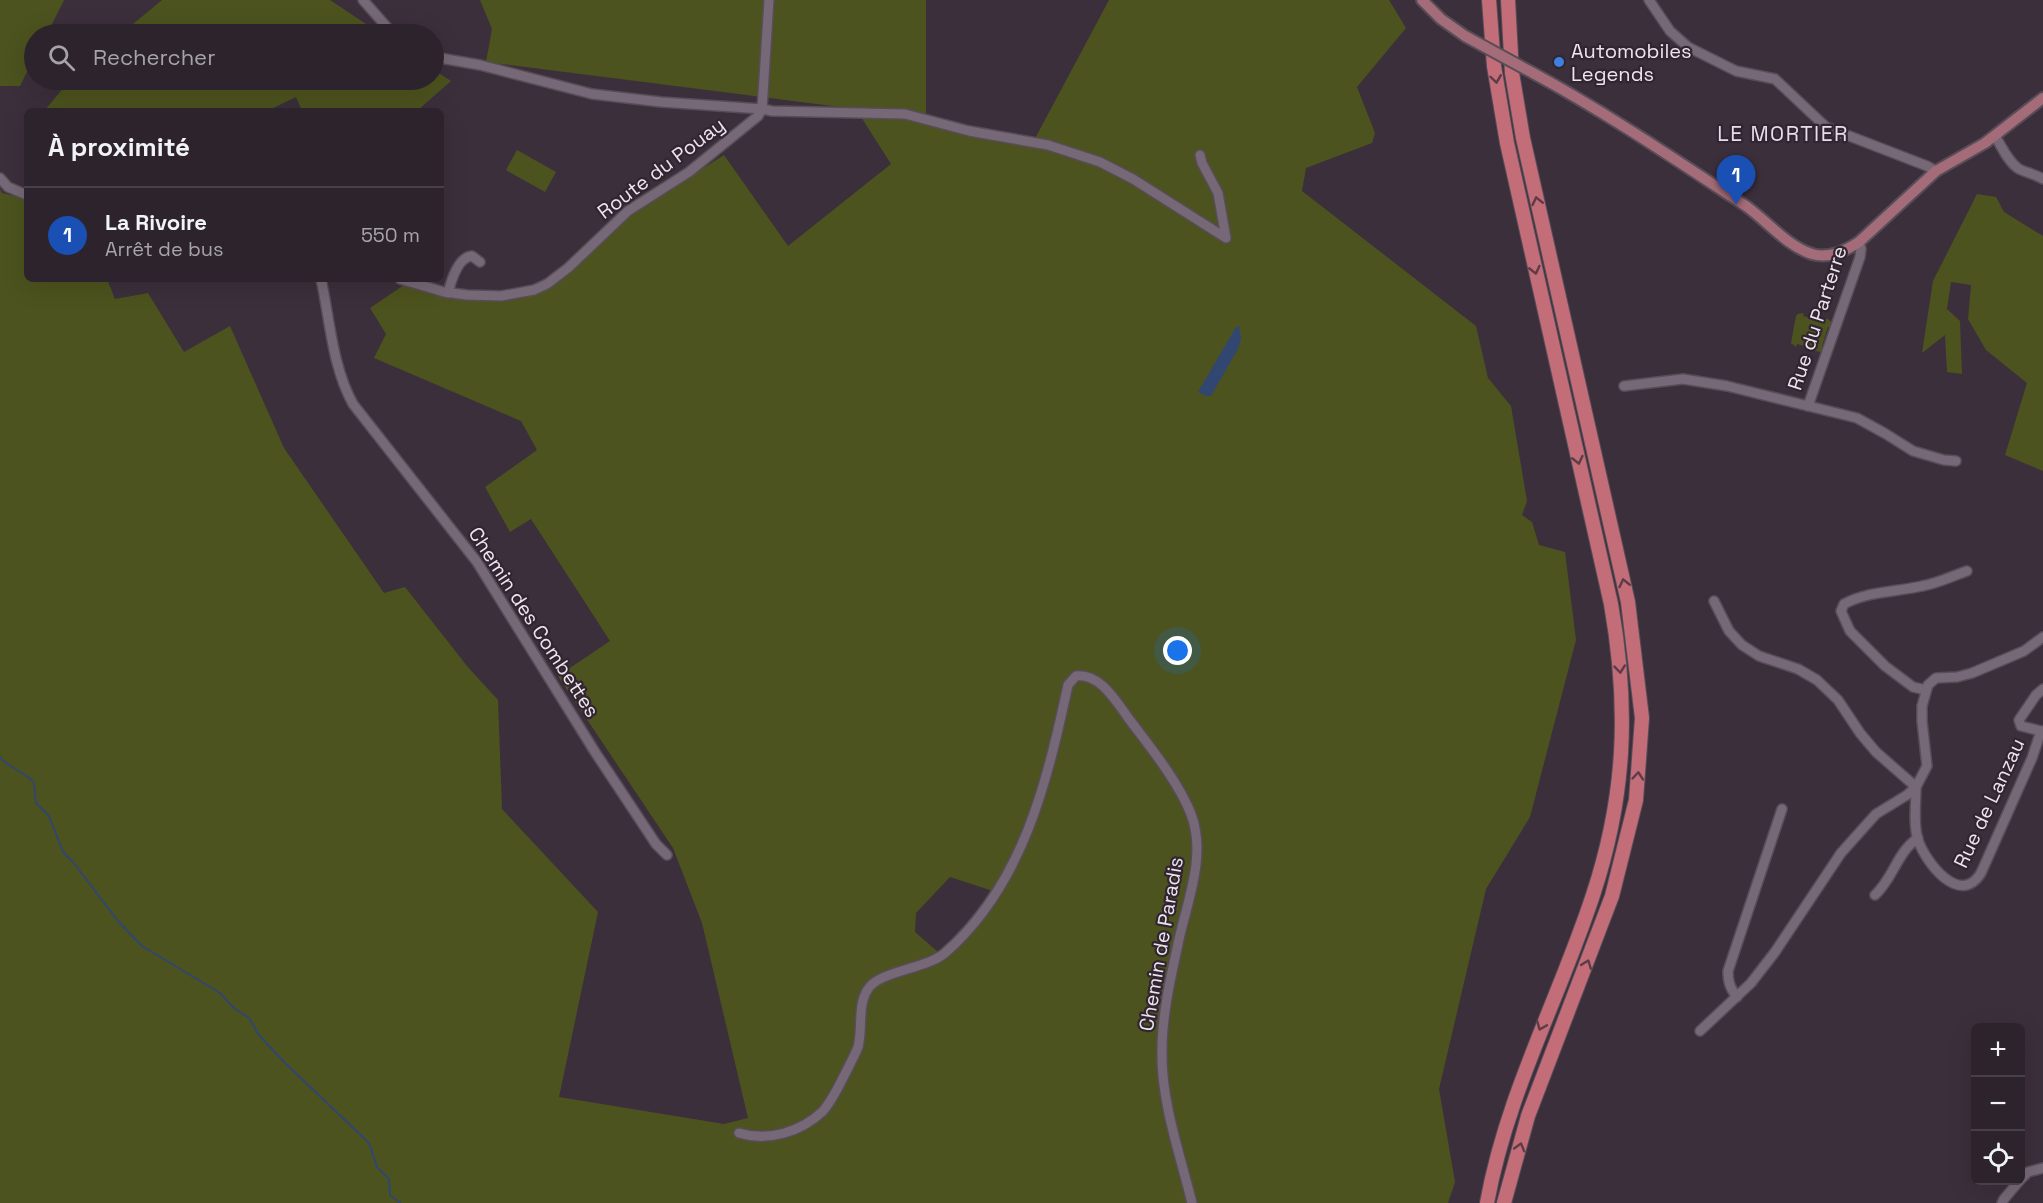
<!DOCTYPE html>
<html lang="fr">
<head>
<meta charset="utf-8">
<style>
  :root { --surface:#2c232c; --page:#342b34; --text:#f1f3f6; --muted:#a6a4a9; --line:#484048; --accent:#fa9f4f }
  body { margin:0; font-family:"Space Grotesk",sans-serif; background:var(--page); color:var(--text) }
  .controls { position:absolute; right:18px; bottom:18px; display:grid; overflow:hidden; border-radius:9px; box-shadow:0 6px 24px #0002 }
  .controls button { width:54px; height:54px; display:grid; place-items:center; padding:0; border:0; border-bottom:2px solid var(--line); background:var(--surface); color:var(--text); font:30px sans-serif }
  .you { position:absolute; left:1178px; top:651px; width:21px; height:21px; margin:-15px; border:4px solid #fff; border-radius:50%; background:#1a73e8; box-shadow:0 0 0 9px #1a73e833 }
  .badge { display:grid; place-items:center; width:39px; height:39px; border-radius:50%; background:var(--accent); color:#fff; font-size:20px; font-weight:700 }
  .pin { position:absolute; translate:-50% -50px; filter:drop-shadow(0 2px 3px #0008) }
  .pin::after { content:''; position:absolute; top:32px; width:21px; height:18px; background:inherit; clip-path:polygon(0 0,100% 0,50% 100%) }
  .list { margin:0; padding:0; list-style:none }
  h2 { display:flex; justify-content:space-between; align-items:center; height:78px; margin:0; padding:0 24px; font-size:26px }
  h2 small { font-size:20px; font-weight:400; color:var(--muted) }
  .list li { display:grid; grid-template-columns:39px 1fr auto; gap:18px; align-items:center; box-sizing:border-box; height:96px; padding:0 24px; border-top:2px solid var(--line) }
  .list b { display:block; font-size:22px; white-space:nowrap }
  .list p { margin:0; font-size:20px; white-space:nowrap; color:var(--muted) }
  .list em { font-size:20px; font-style:normal; color:var(--muted) }
  .icon { flex:none; width:33px; height:33px; fill:none; stroke:currentColor; stroke-width:2; stroke-linecap:round; stroke-linejoin:round }
  .map { position:relative; flex:none; width:2043px; height:1203px; overflow:hidden }
  .search { position:absolute; background:var(--surface); box-shadow:0 6px 24px #0002; left:24px; top:24px; width:420px; height:66px; display:flex; align-items:center; gap:15px; box-sizing:border-box; padding:0 21px; border-radius:33px; color:var(--muted); font-size:22px }
  .panel { position:absolute; background:var(--surface); box-shadow:0 6px 24px #0002; left:24px; top:108px; width:420px; height:174px; border-radius:9px }
  .map>svg:first-child { display:block }
  .green { fill:#4d531e; fill-rule:evenodd }
  .water { fill:#314671 }
  .lines { fill:none; stroke-linecap:round; stroke-linejoin:round }
  .stream { stroke:#314671; stroke-width:2 }
  .minor-casing { stroke:#574d57; stroke-width:12 }
  .major-casing { stroke:#574d57; stroke-width:14 }
  .highway-casing { stroke:#574d57; stroke-width:16 }
  .minor { stroke:#766876; stroke-width:9 }
  .major { stroke:#a46b78; stroke-width:10 }
  .highway { stroke:#c36d79; stroke-width:14 }
  .major-bridge-casing { stroke:#574d57; stroke-width:14; stroke-linecap:butt }
  .major-bridge { stroke:#a46b78; stroke-width:10 }
  .oneway { stroke:#5d3b47 }
  .shop-dot { fill:#3f7fe0; stroke:#312531; stroke-width:2 }
  .labels { text-anchor:middle; dominant-baseline:central; stroke-width:4.5; stroke-linejoin:round; paint-order:stroke }
  .poi-label { font-size:20px; fill:#ede5ed; stroke:#312531; text-anchor:start }
  .street-label { font-size:20px; fill:#ede5ed; stroke:#312531 }
  .neighbourhood-label { font-size:21px; letter-spacing:1.5px; fill:#ebdbeb; stroke:#312531 }
</style>
</head>
<body>
<div class="map">
<svg width="2043" height="1203" viewBox="0 0 2043 1203">
  <rect width="100%" height="100%" fill="#3b2f3b"/>
  <!-- green -->
  <g class="green">
    <path d="M0,0H64L47,34H34V58L20,86H0Z"/>
    <path d="M162,0H330L381,34H121Z"/>
    <path d="M480,0H926V125L1031,146L1109,0H1389L1406,28L1357,87L1375,133L1372,143L1306,168L1302,191L1476,326L1488,378L1511,406L1527,501L1522,515L1532,522L1539,545L1565,552L1576,640L1530,817L1486,889L1439,1089L1455,1182L1448,1203H0V189L2,193L27,199V279H107L115,299L148,293L184,352L230,326L284,448L384,593L405,587L467,666L498,700L502,809L598,912L559,1097L724,1124L748,1118L702,923L673,848L558,676L610,641L531,519L510,532L485,487L537,450L521,421L374,358L386,334L370,308L404,285L440,294H533L629,215L724,155L788,246L891,164L856,109L486,62L492,29ZM950,877L999,893L945,958L915,932L916,913Z"/>
    <path d="M434,70L451,81L417,111H302L296,97L267,111H44L70,80H434Z"/>
    <path d="M517,150L556,172L545,192L506,170Z"/>
    <path d="M1977,194L1996,197L2004,212L2043,236V471L2005,455L2027,383L1986,350L1968,319L1971,285L1951,282L1947,309L1960,321L1962,374L1947,372L1945,335L1922,353L1933,281Z"/>
    <path d="M1804,313L1803,316L1815,319L1816,316L1828,319L1831,322V327H1828L1822,346L1825,347L1821,352L1808,350V347L1797,344L1796,347L1791,343L1796,316L1798,314Z"/>
  </g>
  <!-- water -->
  <path class="water" d="M1239,326L1241,338L1239,347L1211,396H1207L1198,392L1236,327Z"/>
  <g class="lines">
    <!-- stream -->
    <path class="stream" d="M0,757C9,769 25,771 34,783L36,803L49,816L63,852L73,862L118,921L142,946L220,993L235,1009L249,1018L259,1035L284,1062L369,1143L377,1167L389,1179L390,1195L400,1203"/>
    <!-- minor casing -->
    <g class="minor-casing">
      <g id="minor">
        <path d="M363,0L393,34"/>
        <path d="M1649,0L1670,31L1688,47L1736,71L1775,79L1826,127L1927,166L1936,171"/>
        <path d="M434,57L480,65L592,94L661,102L762,109L772,111L905,114L969,131L1048,145L1100,162L1133,179L1226,238L1218,193L1202,163L1200,155"/>
        <path d="M1995,136C2002,147 2008,162 2019,169C2027,173 2035,174 2043,179"/>
        <path d="M0,178L8,187L27,195"/>
        <path d="M321,279C330,320 332,366 353,404L477,562L595,752L656,844L667,855"/>
        <path d="M400,279L444,292L467,295L501,296L534,290L547,284L568,268L628,211L689,172L758,116L762,109L769,0"/>
        <path d="M448,293C451,281 458,257 472,256L480,262"/>
        <path d="M1624,386L1683,379L1727,386L1857,418L1886,434L1913,451L1944,460L1956,461"/>
        <path d="M1808,406L1860,257L1861,249L1859,242"/>
        <path d="M1714,601L1729,631L1742,645L1759,656L1798,669L1817,680L1838,700L1860,733L1876,752L1916,787C1916,804 1913,824 1918,840C1926,863 1960,907 1981,873L2032,758L2041,731H2043"/>
        <path d="M1926,690L1913,687L1885,666L1850,631L1841,611L1844,604C1868,591 1896,592 1922,586C1939,583 1952,576 1967,571"/>
        <path d="M2041,731L2021,726L2019,720L2036,695L2043,689"/>
        <path d="M1875,895C1893,879 1897,852 1918,838"/>
        <path d="M1737,997C1730,988 1728,982 1728,971L1782,809"/>
        <path d="M1700,1031L1751,983L1775,952L1841,853L1876,814L1907,795L1916,787L1927,766L1922,721V706L1928,685L1936,678L1957,677L1972,673L2024,651L2043,637"/>
        <path d="M739,1133C768,1142 801,1132 823,1111C832,1101 840,1084 846,1072C850,1064 855,1055 858,1047C863,1029 857,1005 868,989C879,971 926,969 945,953C1023,885 1047,782 1068,685L1076,676C1100,673 1116,701 1129,719C1150,747 1178,781 1191,814C1206,853 1189,897 1180,935C1172,972 1162,1013 1162,1051C1161,1102 1180,1154 1192,1203"/>
        <path d="M2020,1180L2028,1172L2043,1168"/>
        <path d="M2002,1203L2004,1199L2020,1180"/>
      </g>
    </g>
    <!-- major casing -->
    <g class="major-casing">
      <g id="major">
        <path d="M1422,0L1441,19L1465,36"/>
        <path d="M1533,73C1607,113 1676,160 1746,206C1767,221 1787,246 1812,254C1829,259 1845,251 1859,242L1936,171L1985,143L2043,98"/>
      </g>
    </g>
    <!-- highway casing -->
    <g class="highway-casing">
      <g id="highway">
        <path d="M1487,1203C1507,1093 1559,999 1593,895C1626,795 1629,706 1611,604L1507,143L1494,66L1489,0"/>
        <path d="M1504,1203L1528,1116L1612,896L1636,800L1642,718L1628,602L1523,138L1512,73L1508,0"/>
      </g>
    </g>
    <!-- minor -->
    <use href="#minor" class="minor"/>
    <!-- major -->
    <use href="#major" class="major"/>
    <!-- highway -->
    <use href="#highway" class="highway"/>
    <!-- major-bridge casing -->
    <g class="major-bridge-casing">
      <path id="major-bridge" d="M1465,36L1533,73"/>
    </g>
    <!-- major-bridge -->
    <use href="#major-bridge" class="major-bridge"/>
  </g>
  <!-- one-way arrows -->
  <defs><path id="oneway-chevron" d="M-2-3.5L2.5 0L-2 3.5" fill="none" stroke-width="1.6" stroke-linecap="round" stroke-linejoin="round" transform="scale(1.5)"/></defs>
  <g class="oneway">
    <use href="#oneway-chevron" transform="translate(1496 79) rotate(82)"/>
    <use href="#oneway-chevron" transform="translate(1537 201) rotate(-103)"/>
    <use href="#oneway-chevron" transform="translate(1535 270) rotate(77)"/>
    <use href="#oneway-chevron" transform="translate(1578 460) rotate(77)"/>
    <use href="#oneway-chevron" transform="translate(1624 583) rotate(-103)"/>
    <use href="#oneway-chevron" transform="translate(1620 669) rotate(84)"/>
    <use href="#oneway-chevron" transform="translate(1638 776) rotate(-85)"/>
    <use href="#oneway-chevron" transform="translate(1587 964) rotate(-69)"/>
    <use href="#oneway-chevron" transform="translate(1541 1026) rotate(112)"/>
    <use href="#oneway-chevron" transform="translate(1520 1147) rotate(-74)"/>
  </g>
  <!-- markers -->
  <circle class="shop-dot" cx="1559" cy="62" r="6"/>
  <g class="labels">
    <!-- poi labels -->
    <g class="poi-label">
      <text x="1571" y="51">Automobiles<tspan x="1571" dy="23">Legends</tspan></text>
    </g>
    <!-- street labels -->
    <g class="street-label">
      <text transform="translate(661 168) rotate(-37)">Route du Pouay</text>
      <text transform="translate(1817 318) rotate(-72)">Rue du Parterre</text>
      <text transform="translate(534 622) rotate(57)">Chemin des Combettes</text>
      <text transform="translate(1989 803) rotate(-65)">Rue de Lanzau</text>
      <text transform="translate(1161 944) rotate(-80)">Chemin de Paradis</text>
    </g>
    <!-- neighbourhood labels -->
    <g class="neighbourhood-label">
      <text x="1783" y="133">LE MORTIER</text>
    </g>
  </g>
</svg>
<div class="controls">
<button>+</button>
<button>−</button>
<button><svg class="icon" aria-label="locate" viewBox="0 0 24 24"><circle cx="12" cy="12" r="6"/><path d="M12 2v4M12 18v4M2 12h4M18 12h4"/></svg></button>
</div>
<div class="you"></div>
<div class="pin badge" style="left:1736px;top:205px;background:#1a4fb4">1</div>
<div class="search"><svg class="icon" aria-label="search" viewBox="0 0 24 24"><circle cx="10" cy="10" r="6"/><path d="M15 15l6 6"/></svg>Rechercher</div>
<section class="panel">
<h2>À proximité<small></small></h2>
<ul class="list">
<li><span class="badge" style="background:#1a4fb4">1</span><div><b>La Rivoire</b><p>Arrêt de bus</p></div><em>550 m</em></li>
</ul>
</section>
</div>
</body>
</html>
